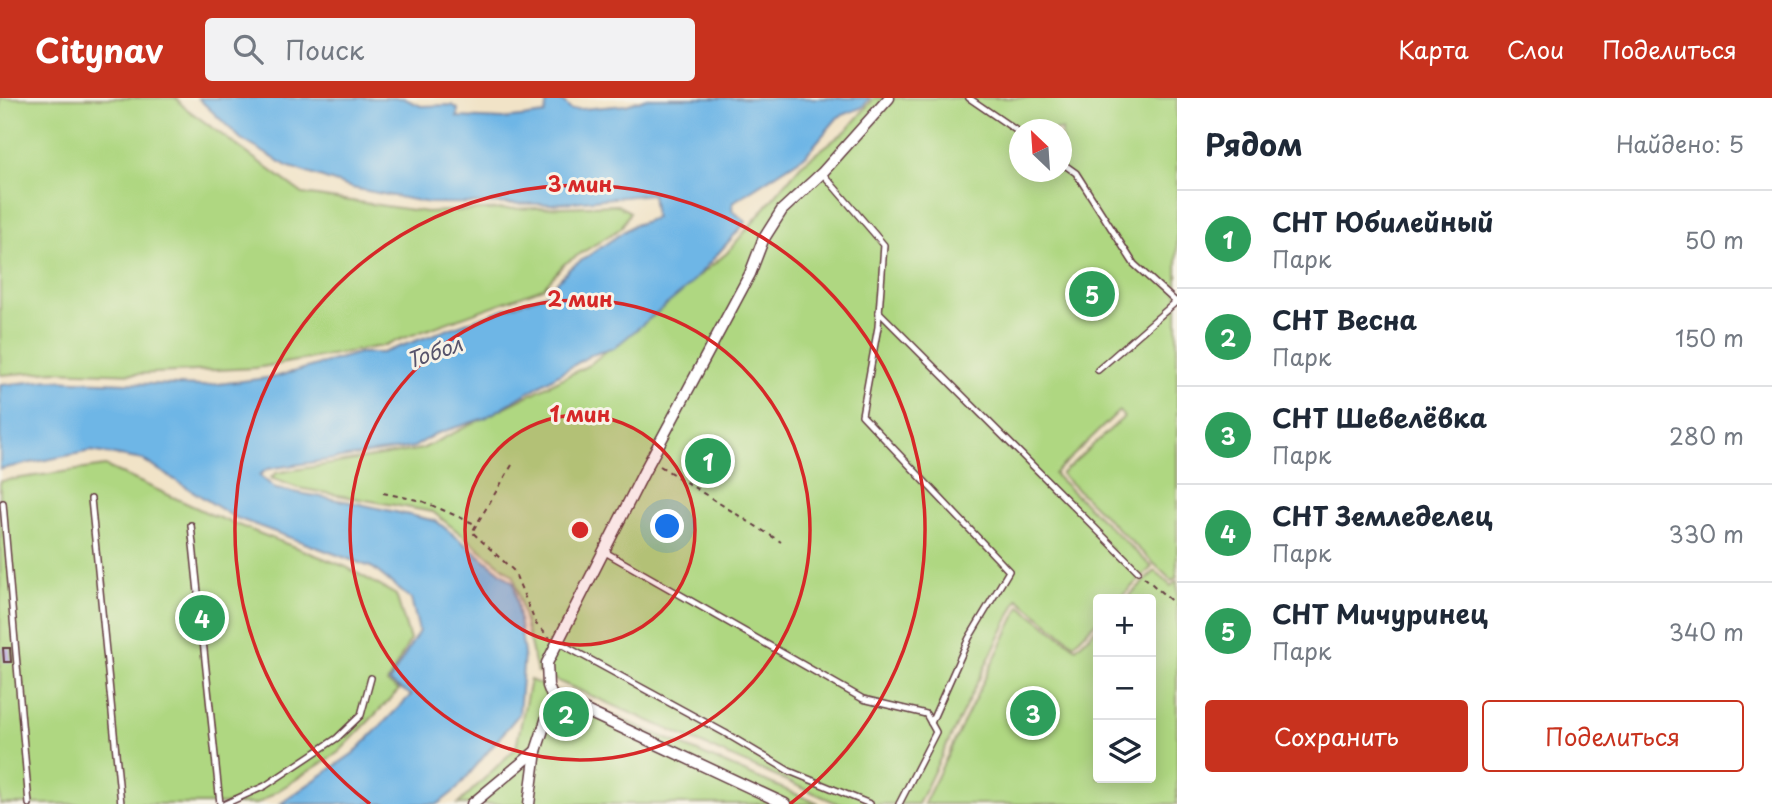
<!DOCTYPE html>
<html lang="ru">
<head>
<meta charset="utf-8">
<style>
  :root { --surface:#fff; --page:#f2f2f3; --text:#1f2937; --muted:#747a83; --line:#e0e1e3; --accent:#c8321e }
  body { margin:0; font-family:"Playpen Sans",sans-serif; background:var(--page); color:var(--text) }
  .controls { position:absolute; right:21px; bottom:21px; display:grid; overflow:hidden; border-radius:7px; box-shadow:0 4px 18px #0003 }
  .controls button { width:63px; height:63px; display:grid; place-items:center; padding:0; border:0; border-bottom:2px solid var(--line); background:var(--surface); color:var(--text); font:35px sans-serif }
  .compass { position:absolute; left:1009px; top:21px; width:63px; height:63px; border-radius:50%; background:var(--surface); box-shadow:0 4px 18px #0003; rotate:335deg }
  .you { position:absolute; left:668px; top:429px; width:24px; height:24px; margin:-18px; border:5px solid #fff; border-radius:50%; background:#1a73e8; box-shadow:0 0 0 10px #1a73e833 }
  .badge { display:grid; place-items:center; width:46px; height:46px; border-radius:50%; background:var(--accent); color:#fff; font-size:23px; font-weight:700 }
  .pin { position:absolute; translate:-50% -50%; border:4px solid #fff; box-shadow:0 2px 7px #0006 }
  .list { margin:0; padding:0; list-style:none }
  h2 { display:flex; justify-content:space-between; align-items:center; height:91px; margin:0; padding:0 28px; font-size:30px }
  h2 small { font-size:23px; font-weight:400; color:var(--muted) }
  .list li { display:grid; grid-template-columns:46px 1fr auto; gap:21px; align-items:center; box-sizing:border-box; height:98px; padding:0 28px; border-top:2px solid var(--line) }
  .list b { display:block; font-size:26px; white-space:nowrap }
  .list p { margin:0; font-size:23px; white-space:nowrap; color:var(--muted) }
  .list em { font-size:23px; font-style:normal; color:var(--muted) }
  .actions { display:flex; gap:14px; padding:21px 28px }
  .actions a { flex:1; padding:16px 0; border:2px solid var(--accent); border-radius:7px; text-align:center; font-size:24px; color:var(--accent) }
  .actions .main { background:var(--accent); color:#fff }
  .icon { flex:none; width:38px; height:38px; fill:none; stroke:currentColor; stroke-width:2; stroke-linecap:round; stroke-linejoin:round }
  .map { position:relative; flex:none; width:1177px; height:706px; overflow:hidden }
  header { display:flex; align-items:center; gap:42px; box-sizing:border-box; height:98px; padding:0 35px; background:var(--accent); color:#fff }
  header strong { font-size:33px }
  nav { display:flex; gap:38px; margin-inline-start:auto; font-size:24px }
  .search { width:490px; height:63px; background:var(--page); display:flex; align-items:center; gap:18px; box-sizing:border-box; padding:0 24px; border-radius:7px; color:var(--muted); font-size:26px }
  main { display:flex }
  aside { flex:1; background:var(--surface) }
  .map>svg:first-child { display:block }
  .green { fill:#afd781; stroke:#7c7b56; stroke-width:2; fill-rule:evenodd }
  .water { fill:#6eb6e6; stroke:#5c6a88; stroke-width:2 }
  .building { fill:#b29bdf }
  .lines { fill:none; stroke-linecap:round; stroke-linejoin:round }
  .service-casing { stroke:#633c42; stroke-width:8 }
  .minor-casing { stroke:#633c42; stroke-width:13 }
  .path { stroke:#633c42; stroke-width:2; stroke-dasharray:5 5; stroke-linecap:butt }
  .service { stroke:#fff; stroke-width:5 }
  .minor { stroke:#fff; stroke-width:10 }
  .ring { fill:none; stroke:#d62828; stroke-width:3.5 }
  .labels { text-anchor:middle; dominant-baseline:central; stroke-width:6; stroke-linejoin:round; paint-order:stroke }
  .water-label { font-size:21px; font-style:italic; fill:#57546c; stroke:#f7f3e8 }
  .centre { fill:#d62828; stroke:#f7f3e8; stroke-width:3.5 }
  .ring-label { font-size:21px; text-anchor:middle; font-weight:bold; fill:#d62828; stroke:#f7f3e8; stroke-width:6; stroke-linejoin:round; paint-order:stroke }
</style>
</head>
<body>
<header>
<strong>Citynav</strong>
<div class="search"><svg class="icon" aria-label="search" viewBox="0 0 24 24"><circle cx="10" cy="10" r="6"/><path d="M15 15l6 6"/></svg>Поиск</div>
<nav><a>Карта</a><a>Слои</a><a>Поделиться</a></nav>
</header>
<main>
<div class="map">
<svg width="1177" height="706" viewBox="0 0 1177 706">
  <rect width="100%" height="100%" fill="#f7f3e8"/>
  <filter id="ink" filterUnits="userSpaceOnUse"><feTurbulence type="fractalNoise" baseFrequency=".0143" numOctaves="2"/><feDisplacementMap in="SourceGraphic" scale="14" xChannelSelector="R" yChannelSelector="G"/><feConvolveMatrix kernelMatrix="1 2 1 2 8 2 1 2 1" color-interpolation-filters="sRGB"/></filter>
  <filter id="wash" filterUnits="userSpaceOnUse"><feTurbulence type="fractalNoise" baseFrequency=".00686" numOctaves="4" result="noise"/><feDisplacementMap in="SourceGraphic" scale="28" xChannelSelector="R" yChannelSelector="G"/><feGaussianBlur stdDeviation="1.57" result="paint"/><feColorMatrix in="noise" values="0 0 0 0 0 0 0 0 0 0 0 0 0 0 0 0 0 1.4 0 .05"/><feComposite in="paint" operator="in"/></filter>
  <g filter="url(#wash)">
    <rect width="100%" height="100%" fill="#f1e3c7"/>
    <!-- green -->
    <g class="green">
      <path d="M0,0H176L184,9L303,96L426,114L617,107L630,114L621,130L564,166L543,190L382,248L256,270L135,276L54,273L0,277Z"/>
      <path d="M874,0H1177V479L1172,483L1061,376L1124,319L1119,313L1054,376L1152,469L1119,501H1098V522L1074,546L1018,501L918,706H839L537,574L514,478L433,414L298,390L271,380L276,375L422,351L589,267L727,155L801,67L847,32ZM1020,32H1062V74H1020Z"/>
      <path d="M105,368L212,417L346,469L396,497L410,542L387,585L399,592L339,654L257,706H0V383Z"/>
      <path d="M1155,473L1171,488L1177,483V706H924L1020,508L1076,550L1098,529V680H1151V501H1126Z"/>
      <path d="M530,582L819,706H458L516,650Z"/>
    </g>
    <!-- water -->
    <path class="water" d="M198,0H403L421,8L452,7L458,11L457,19L504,21L545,16L547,1L559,0L571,12L626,7L647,0H870L863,9L838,19L806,57L733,104L732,112L746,124L688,189L614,250L591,257L485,320L435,336L414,349L268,371L259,377L276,391L355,405L436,423L514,485L524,556L519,616L457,691L438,706H280L355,654L411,597L389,584L419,533L411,501L373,470L234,419L143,362L91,353L0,371V287L50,282L202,288L275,279L359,255H382L546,196L569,171L632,128L655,120L652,96L553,106L429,105L352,90L287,68L241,41Z"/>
    <g id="blocks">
      <!-- building -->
      <path class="building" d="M3,550H10L11,564H4Z"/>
    </g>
  </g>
  <g filter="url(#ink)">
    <use href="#blocks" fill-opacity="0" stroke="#633c42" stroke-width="2"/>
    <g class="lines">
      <!-- service casing -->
      <g class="service-casing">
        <g id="service">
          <path d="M969,0L1020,35"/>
          <path d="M1062,65L1076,75L1134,166L1176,204"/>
          <path d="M823,76L884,147L878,229L862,317L1009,473L969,540L931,625"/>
          <path d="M879,214L1138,473"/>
          <path d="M1098,272L1177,203"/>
          <path d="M91,401L121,706"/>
          <path d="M3,405L29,706"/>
          <path d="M191,427L220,706"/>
          <path d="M605,454L863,601L926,616L936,634L899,706"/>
          <path d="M556,543L725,635L789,673L870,706"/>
          <path d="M225,706L265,688L337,640L361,617L371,580"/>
        </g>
      </g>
      <!-- minor casing -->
      <g class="minor-casing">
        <g id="minor">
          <path d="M472,706L536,653L553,601"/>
          <path d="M529,706L536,653"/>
          <path d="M785,706L569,605L553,601L548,588L547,565L644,374L750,176L763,142L782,112L822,75L889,0"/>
        </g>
      </g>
      <!-- path -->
      <g class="path">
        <path d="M512,367L472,434L514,473L536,526L550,540"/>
        <path d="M660,368L781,444"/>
        <path d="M383,395L422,403L475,426"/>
        <path d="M1144,479L1177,508"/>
      </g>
      <!-- service -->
      <use href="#service" class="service"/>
      <!-- minor -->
      <use href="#minor" class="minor"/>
    </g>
  </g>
  <!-- distance rings -->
  <circle cx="580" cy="432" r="115" fill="#d62828" fill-opacity=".12"/>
  <g class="ring">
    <circle cx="580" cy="432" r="115"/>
    <circle cx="580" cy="432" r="230"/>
    <path d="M370 706A345 345 0 1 1 790 706"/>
  </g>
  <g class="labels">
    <!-- water labels -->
    <g class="water-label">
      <text transform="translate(434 253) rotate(-19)">Тобол</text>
    </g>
  </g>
  <circle cx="580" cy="432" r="10" class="centre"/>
  <g class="ring-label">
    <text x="580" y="94">3 мин</text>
    <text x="580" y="209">2 мин</text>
    <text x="580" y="324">1 мин</text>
  </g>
</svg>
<div class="controls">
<button>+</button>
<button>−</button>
<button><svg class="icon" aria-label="layers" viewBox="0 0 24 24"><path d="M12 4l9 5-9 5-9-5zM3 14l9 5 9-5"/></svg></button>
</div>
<svg class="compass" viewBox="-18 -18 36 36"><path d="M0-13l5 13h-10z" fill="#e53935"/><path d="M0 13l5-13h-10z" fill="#747a83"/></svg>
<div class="you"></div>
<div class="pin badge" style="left:708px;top:363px;background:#2e9e5b">1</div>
<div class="pin badge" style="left:566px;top:616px;background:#2e9e5b">2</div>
<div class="pin badge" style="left:1033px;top:615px;background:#2e9e5b">3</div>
<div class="pin badge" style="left:202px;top:520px;background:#2e9e5b">4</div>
<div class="pin badge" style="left:1092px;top:196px;background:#2e9e5b">5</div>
</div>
<aside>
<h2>Рядом<small>Найдено: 5</small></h2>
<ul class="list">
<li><span class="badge" style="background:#2e9e5b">1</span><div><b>СНТ Юбилейный</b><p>Парк</p></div><em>50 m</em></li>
<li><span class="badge" style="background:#2e9e5b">2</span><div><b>СНТ Весна</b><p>Парк</p></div><em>150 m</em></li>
<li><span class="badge" style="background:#2e9e5b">3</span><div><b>СНТ Шевелёвка</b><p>Парк</p></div><em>280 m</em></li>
<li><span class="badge" style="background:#2e9e5b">4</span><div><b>СНТ Земледелец</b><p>Парк</p></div><em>330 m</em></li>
<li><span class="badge" style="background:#2e9e5b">5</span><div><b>СНТ Мичуринец</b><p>Парк</p></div><em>340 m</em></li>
</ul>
<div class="actions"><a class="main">Сохранить</a><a>Поделиться</a></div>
</aside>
</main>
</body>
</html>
